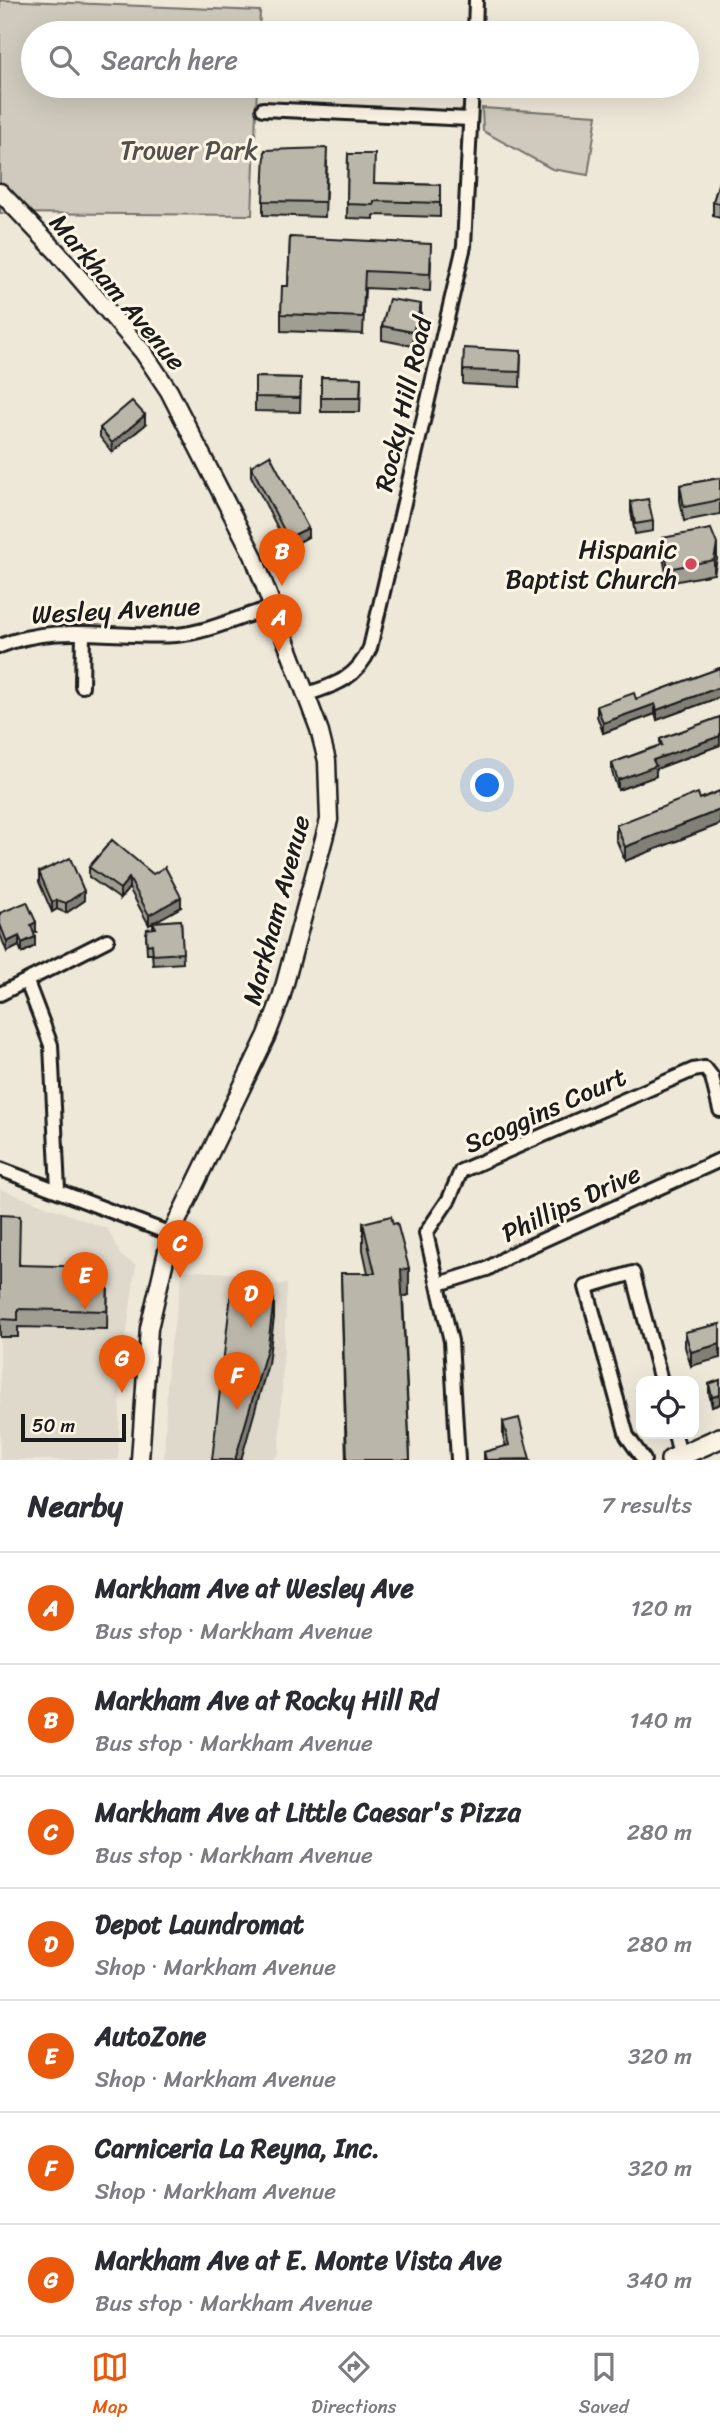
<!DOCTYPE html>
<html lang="en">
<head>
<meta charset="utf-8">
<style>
  :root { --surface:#fff; --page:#f2f2f3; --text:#2b2b33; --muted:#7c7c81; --line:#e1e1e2; --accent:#ea580c }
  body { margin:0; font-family:Sriracha,sans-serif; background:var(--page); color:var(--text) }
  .controls { position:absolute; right:21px; bottom:21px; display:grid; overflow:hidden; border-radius:14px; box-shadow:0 7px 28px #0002 }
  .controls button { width:63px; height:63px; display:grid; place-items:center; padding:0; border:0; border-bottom:2px solid var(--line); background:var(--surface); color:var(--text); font:35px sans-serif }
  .scale { position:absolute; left:21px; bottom:18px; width:105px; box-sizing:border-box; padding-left:7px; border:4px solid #1c1c1c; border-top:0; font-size:19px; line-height:24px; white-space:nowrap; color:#1c1c1c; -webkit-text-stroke:5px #fcf5e5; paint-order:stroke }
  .you { position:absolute; left:488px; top:786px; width:24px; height:24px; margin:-18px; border:5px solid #fff; border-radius:50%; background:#1a73e8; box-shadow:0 0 0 10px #1a73e833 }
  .badge { display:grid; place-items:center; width:46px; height:46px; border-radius:50%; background:var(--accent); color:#fff; font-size:23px; font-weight:700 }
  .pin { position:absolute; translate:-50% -58px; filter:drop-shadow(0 2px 4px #0008) }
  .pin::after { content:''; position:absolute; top:37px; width:24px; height:21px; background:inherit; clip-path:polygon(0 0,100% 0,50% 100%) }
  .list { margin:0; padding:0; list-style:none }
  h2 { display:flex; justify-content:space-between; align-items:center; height:91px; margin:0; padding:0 28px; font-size:30px }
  h2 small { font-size:23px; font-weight:400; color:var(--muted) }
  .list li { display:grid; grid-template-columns:46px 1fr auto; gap:21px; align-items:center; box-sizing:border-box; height:112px; padding:0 28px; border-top:2px solid var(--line) }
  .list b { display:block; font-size:26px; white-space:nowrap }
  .list p { margin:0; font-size:23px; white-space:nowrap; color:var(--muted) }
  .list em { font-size:23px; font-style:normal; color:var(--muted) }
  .icon { flex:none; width:38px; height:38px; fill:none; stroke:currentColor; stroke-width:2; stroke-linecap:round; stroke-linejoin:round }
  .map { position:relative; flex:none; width:720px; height:1460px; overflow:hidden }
  .search { position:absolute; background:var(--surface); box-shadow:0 7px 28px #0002; left:21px; right:21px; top:21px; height:77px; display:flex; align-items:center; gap:18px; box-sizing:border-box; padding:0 24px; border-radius:38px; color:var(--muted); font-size:26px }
  .sheet { height:875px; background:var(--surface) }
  nav { display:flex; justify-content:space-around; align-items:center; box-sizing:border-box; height:98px; border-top:2px solid var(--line); background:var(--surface); font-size:19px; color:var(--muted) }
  nav a { display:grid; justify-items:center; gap:4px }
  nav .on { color:var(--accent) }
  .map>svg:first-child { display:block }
  .built { fill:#ded9cb }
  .green { fill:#cfcabd; stroke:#76736c; stroke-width:2 }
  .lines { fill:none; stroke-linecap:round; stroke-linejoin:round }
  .minor-casing { stroke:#1c1c1c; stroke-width:18 }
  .tertiary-casing { stroke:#1c1c1c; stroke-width:21 }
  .secondary-casing { stroke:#1c1c1c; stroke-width:24 }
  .minor { stroke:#fcf5e5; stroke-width:12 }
  .tertiary { stroke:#fcf5e5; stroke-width:16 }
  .secondary { stroke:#fcf5e5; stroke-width:19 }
  .wall { fill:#a09d92; stroke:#1c1c1c; stroke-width:2 }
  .shaded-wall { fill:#827f77; stroke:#1c1c1c; stroke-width:2 }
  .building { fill:#bab6aa; stroke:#1c1c1c; stroke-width:2 }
  .poi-dot { fill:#d1495b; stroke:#fcf5e5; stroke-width:2.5 }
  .labels { text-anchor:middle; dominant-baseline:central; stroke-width:6; stroke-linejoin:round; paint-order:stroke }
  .park-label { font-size:26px; fill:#52504c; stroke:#fcf5e5 }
  .street-label { font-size:26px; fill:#1c1c1c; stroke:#fcf5e5 }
  .poi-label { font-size:26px; fill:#1c1c1c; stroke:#fcf5e5; text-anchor:end }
</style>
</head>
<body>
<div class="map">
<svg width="720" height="1460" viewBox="0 0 720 1460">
  <rect width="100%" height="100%" fill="#eee8d9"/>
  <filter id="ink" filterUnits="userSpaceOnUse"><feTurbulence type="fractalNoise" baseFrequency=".0143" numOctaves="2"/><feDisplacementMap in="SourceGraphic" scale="14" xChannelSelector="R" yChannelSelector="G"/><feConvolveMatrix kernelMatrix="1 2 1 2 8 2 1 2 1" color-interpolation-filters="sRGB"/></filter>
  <g filter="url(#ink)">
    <!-- built -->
    <g class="built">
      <path d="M0,1189L108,1229L121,1256L136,1265L121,1375L118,1460H0Z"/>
      <path d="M183,1270L242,1274L245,1282L252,1284H287L279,1453L273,1460H164L168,1363Z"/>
    </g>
    <!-- green -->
    <g class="green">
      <path d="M0,0L260,11L259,33H33V86H257L252,215L0,213Z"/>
      <path d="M482,108L597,115L588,175L552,169L483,131Z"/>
    </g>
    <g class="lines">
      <!-- minor casing -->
      <g class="minor-casing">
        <g id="minor">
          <path d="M475,33L476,0"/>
          <path d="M263,109L470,119"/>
          <path d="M0,646C55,622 118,639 176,635C211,632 242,615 275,607"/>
          <path d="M82,686L83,634"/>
          <path d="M307,694C336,685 357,678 370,648L464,246L472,86"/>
          <path d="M27,982L51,1045L58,1190"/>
          <path d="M0,994L107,940"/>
          <path d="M0,1169L171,1234"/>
          <path d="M439,1284L487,1269L512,1254L720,1160"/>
          <path d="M675,1434L680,1456"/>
          <path d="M458,1460L451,1341L426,1233L449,1199L461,1171L693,1070L705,1068L712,1077L720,1110"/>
          <path d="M644,1460L627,1436L586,1287L633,1273L661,1381"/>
        </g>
      </g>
      <!-- tertiary casing -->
      <g class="tertiary-casing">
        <path id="tertiary" d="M0,192L57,252L143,352L169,391L253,555L319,729L327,761L329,820L281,998L267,1035L171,1234L149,1328L140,1460"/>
      </g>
      <!-- secondary casing -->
      <g class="secondary-casing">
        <path id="secondary" d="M671,1460L720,1438"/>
      </g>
      <!-- minor -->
      <use href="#minor" class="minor"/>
      <!-- tertiary -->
      <use href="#tertiary" class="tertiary"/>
      <!-- secondary -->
      <use href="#secondary" class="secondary"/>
    </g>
    <!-- wall -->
    <g class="wall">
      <path d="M348,154L375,183L440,185V217L374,215V219L347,218Z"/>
      <path d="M327,162L325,217L263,215V201Z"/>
      <path d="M720,178V218L713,216V202Z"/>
      <path d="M290,237L431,261L430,291L365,288L363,334L281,331V314L288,286Z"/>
      <path d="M421,318L413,346L382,340V326Z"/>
      <path d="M521,351L520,387L463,384V370Z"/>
      <path d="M255,377L301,378L300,412L255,411Z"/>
      <path d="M321,377L361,378L360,412H321Z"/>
      <path d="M145,425L112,452L100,437V428Z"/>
      <path d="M251,466L308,537L288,548L251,476Z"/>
      <path d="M720,478V514L684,521L680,500V485Z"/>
      <path d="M631,502L653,521V531L635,534L631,512Z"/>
      <path d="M662,538L717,558L714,574L668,583L662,552Z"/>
      <path d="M720,668V697L657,720L655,714L603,733L597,716V706L636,699Z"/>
      <path d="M720,717V745L656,769V776L618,790L612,772V763L660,745V739Z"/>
      <path d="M720,791V824L625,861L616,839V825L700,799Z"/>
      <path d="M112,840L181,907L154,922L181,920L183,963L153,965L152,954H147L146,934L153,929V923L149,925L129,888L120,899L89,877V867Z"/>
      <path d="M39,872L84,901L66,913L57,909L52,912L39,882Z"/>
      <path d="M0,913L36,932L34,933L35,946L22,953L19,946L7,952L0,934Z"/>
      <path d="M0,1215L20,1265L108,1275L107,1329L18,1327V1337H0Z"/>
      <path d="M363,1223L409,1295L403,1297L410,1460H346L341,1273H368L363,1250Z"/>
      <path d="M720,1324L691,1366L685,1347V1332Z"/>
      <path d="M720,1380V1404L712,1407L709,1393V1384Z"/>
      <path d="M503,1422L530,1460H484V1452L506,1446L503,1437Z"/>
    </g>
    <!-- shaded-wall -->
    <g class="shaded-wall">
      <path d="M421,304V318L413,346V332Z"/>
      <path d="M145,415V425L112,452V443Z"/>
      <path d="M308,528V537L288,548V538Z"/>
      <path d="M717,544V558L714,574V560Z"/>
      <path d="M720,687V697L657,720V710Z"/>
      <path d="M655,704V714L603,733V723Z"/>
      <path d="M720,736V745L656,769V776L618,790V780L653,760Z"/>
      <path d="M720,810V824L625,861V847Z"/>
      <path d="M129,878V888L120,899V889Z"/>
      <path d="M84,891V901L66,913V903Z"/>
      <path d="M181,897V907L149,925V915Z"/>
      <path d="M57,900V909L52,912V902Z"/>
      <path d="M36,922V932L31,935V925Z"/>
      <path d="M19,936V946L7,952V942Z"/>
      <path d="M35,937V946L22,953V943Z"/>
      <path d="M409,1268V1295L401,1297V1270Z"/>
      <path d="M274,1299V1318L268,1364L241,1460H235Z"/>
      <path d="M720,1344V1358L691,1366V1352Z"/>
      <path d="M720,1395V1404L712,1407V1397Z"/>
    </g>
    <!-- building -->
    <g class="building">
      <path d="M327,148L325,202L263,201L265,150Z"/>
      <path d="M348,154H375L374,183L440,185V203L374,201V205L347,204Z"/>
      <path d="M720,178V204L713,202Z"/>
      <path d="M290,237L431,244L430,274L365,271L363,317L281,314L282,286H288Z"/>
      <path d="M389,299L421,304L413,332L382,326Z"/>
      <path d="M464,348L521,351L520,372L463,370Z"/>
      <path d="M255,377L301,378L300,398L255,397Z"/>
      <path d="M321,377L361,378L360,398H321Z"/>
      <path d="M132,401L145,415L112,443L100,428Z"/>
      <path d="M270,455L308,528L288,538L251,466Z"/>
      <path d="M720,478V500L684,507L680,485Z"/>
      <path d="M648,499L653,521L635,524L631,502Z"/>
      <path d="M711,529L717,544L714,560L668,569L662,538Z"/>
      <path d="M720,668V687L657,710L655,704L603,723L597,706L634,693L636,699Z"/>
      <path d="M720,717V736L653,760L656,766L618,780L612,763L662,745L660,739Z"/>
      <path d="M720,791V810L625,847L616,825L698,793L700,799Z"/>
      <path d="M112,840L153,874L165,867L181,897L149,915L129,878L120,889L89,867Z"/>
      <path d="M70,858L84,891L66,903L57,900L52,902L39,872Z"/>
      <path d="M27,902L36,922L31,925L35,937L22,943L19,936L7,942L0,924V913Z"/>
      <path d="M181,920L183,953L153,955L152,944L147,945L146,934L147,929L156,928L153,922Z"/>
      <path d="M0,1215L20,1216L19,1265L98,1267V1274L108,1275L107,1311L18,1309V1320L0,1319Z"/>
      <path d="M391,1216L393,1224L397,1223L409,1268L401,1270L410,1460H347L341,1273H375L363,1223Z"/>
      <path d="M231,1294L274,1299L268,1345L235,1460H212Z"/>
      <path d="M720,1324V1344L691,1352L685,1332Z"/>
      <path d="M720,1380V1395L712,1397L709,1384Z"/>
      <path d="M519,1418L530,1459L486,1460L484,1452L509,1445L503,1422Z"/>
    </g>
  </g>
  <!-- markers -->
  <circle class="poi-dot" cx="691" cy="564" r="7"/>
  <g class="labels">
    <!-- park labels -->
    <g class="park-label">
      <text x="189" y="150">Trower Park</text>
    </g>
    <!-- street labels -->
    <g class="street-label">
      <text transform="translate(118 292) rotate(50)">Markham Avenue</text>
      <text transform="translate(403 404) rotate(-77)">Rocky Hill Road</text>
      <text transform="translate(116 610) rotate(-3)">Wesley Avenue</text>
      <text transform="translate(276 910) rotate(-75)">Markham Avenue</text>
      <text transform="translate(545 1110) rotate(-24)">Scoggins Court</text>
      <text transform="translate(571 1203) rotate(-25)">Phillips Drive</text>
    </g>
    <!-- poi labels -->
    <g class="poi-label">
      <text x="677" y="549">Hispanic<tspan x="677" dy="30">Baptist Church</tspan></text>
    </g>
  </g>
</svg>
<div class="controls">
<button><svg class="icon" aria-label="locate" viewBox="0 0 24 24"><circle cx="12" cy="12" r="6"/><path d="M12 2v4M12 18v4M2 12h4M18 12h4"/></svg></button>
</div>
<div class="scale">50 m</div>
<div class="you"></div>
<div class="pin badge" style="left:279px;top:652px">A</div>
<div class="pin badge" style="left:282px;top:586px">B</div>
<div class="pin badge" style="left:180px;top:1278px">C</div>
<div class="pin badge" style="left:251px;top:1328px">D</div>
<div class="pin badge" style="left:85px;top:1310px">E</div>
<div class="pin badge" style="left:237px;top:1410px">F</div>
<div class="pin badge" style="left:122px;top:1393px">G</div>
<div class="search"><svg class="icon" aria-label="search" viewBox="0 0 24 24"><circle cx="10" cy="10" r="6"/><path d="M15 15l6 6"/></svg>Search here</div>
</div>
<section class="sheet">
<h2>Nearby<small>7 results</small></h2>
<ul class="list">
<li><span class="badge">A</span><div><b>Markham Ave at Wesley Ave</b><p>Bus stop · Markham Avenue</p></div><em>120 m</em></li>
<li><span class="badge">B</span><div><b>Markham Ave at Rocky Hill Rd</b><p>Bus stop · Markham Avenue</p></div><em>140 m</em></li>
<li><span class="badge">C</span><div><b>Markham Ave at Little Caesar's Pizza</b><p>Bus stop · Markham Avenue</p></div><em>280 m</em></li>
<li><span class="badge">D</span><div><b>Depot Laundromat</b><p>Shop · Markham Avenue</p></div><em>280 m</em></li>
<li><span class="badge">E</span><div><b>AutoZone</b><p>Shop · Markham Avenue</p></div><em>320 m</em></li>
<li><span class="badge">F</span><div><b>Carniceria La Reyna, Inc.</b><p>Shop · Markham Avenue</p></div><em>320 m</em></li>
<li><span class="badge">G</span><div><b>Markham Ave at E. Monte Vista Ave</b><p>Bus stop · Markham Avenue</p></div><em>340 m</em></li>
</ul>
</section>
<nav>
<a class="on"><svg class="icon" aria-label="map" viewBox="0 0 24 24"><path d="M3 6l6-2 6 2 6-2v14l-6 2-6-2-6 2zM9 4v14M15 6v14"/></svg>Map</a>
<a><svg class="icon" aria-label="directions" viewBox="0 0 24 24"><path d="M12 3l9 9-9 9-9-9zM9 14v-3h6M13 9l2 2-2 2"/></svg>Directions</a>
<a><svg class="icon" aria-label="saved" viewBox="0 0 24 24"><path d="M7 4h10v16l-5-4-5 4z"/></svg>Saved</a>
</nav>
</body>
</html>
